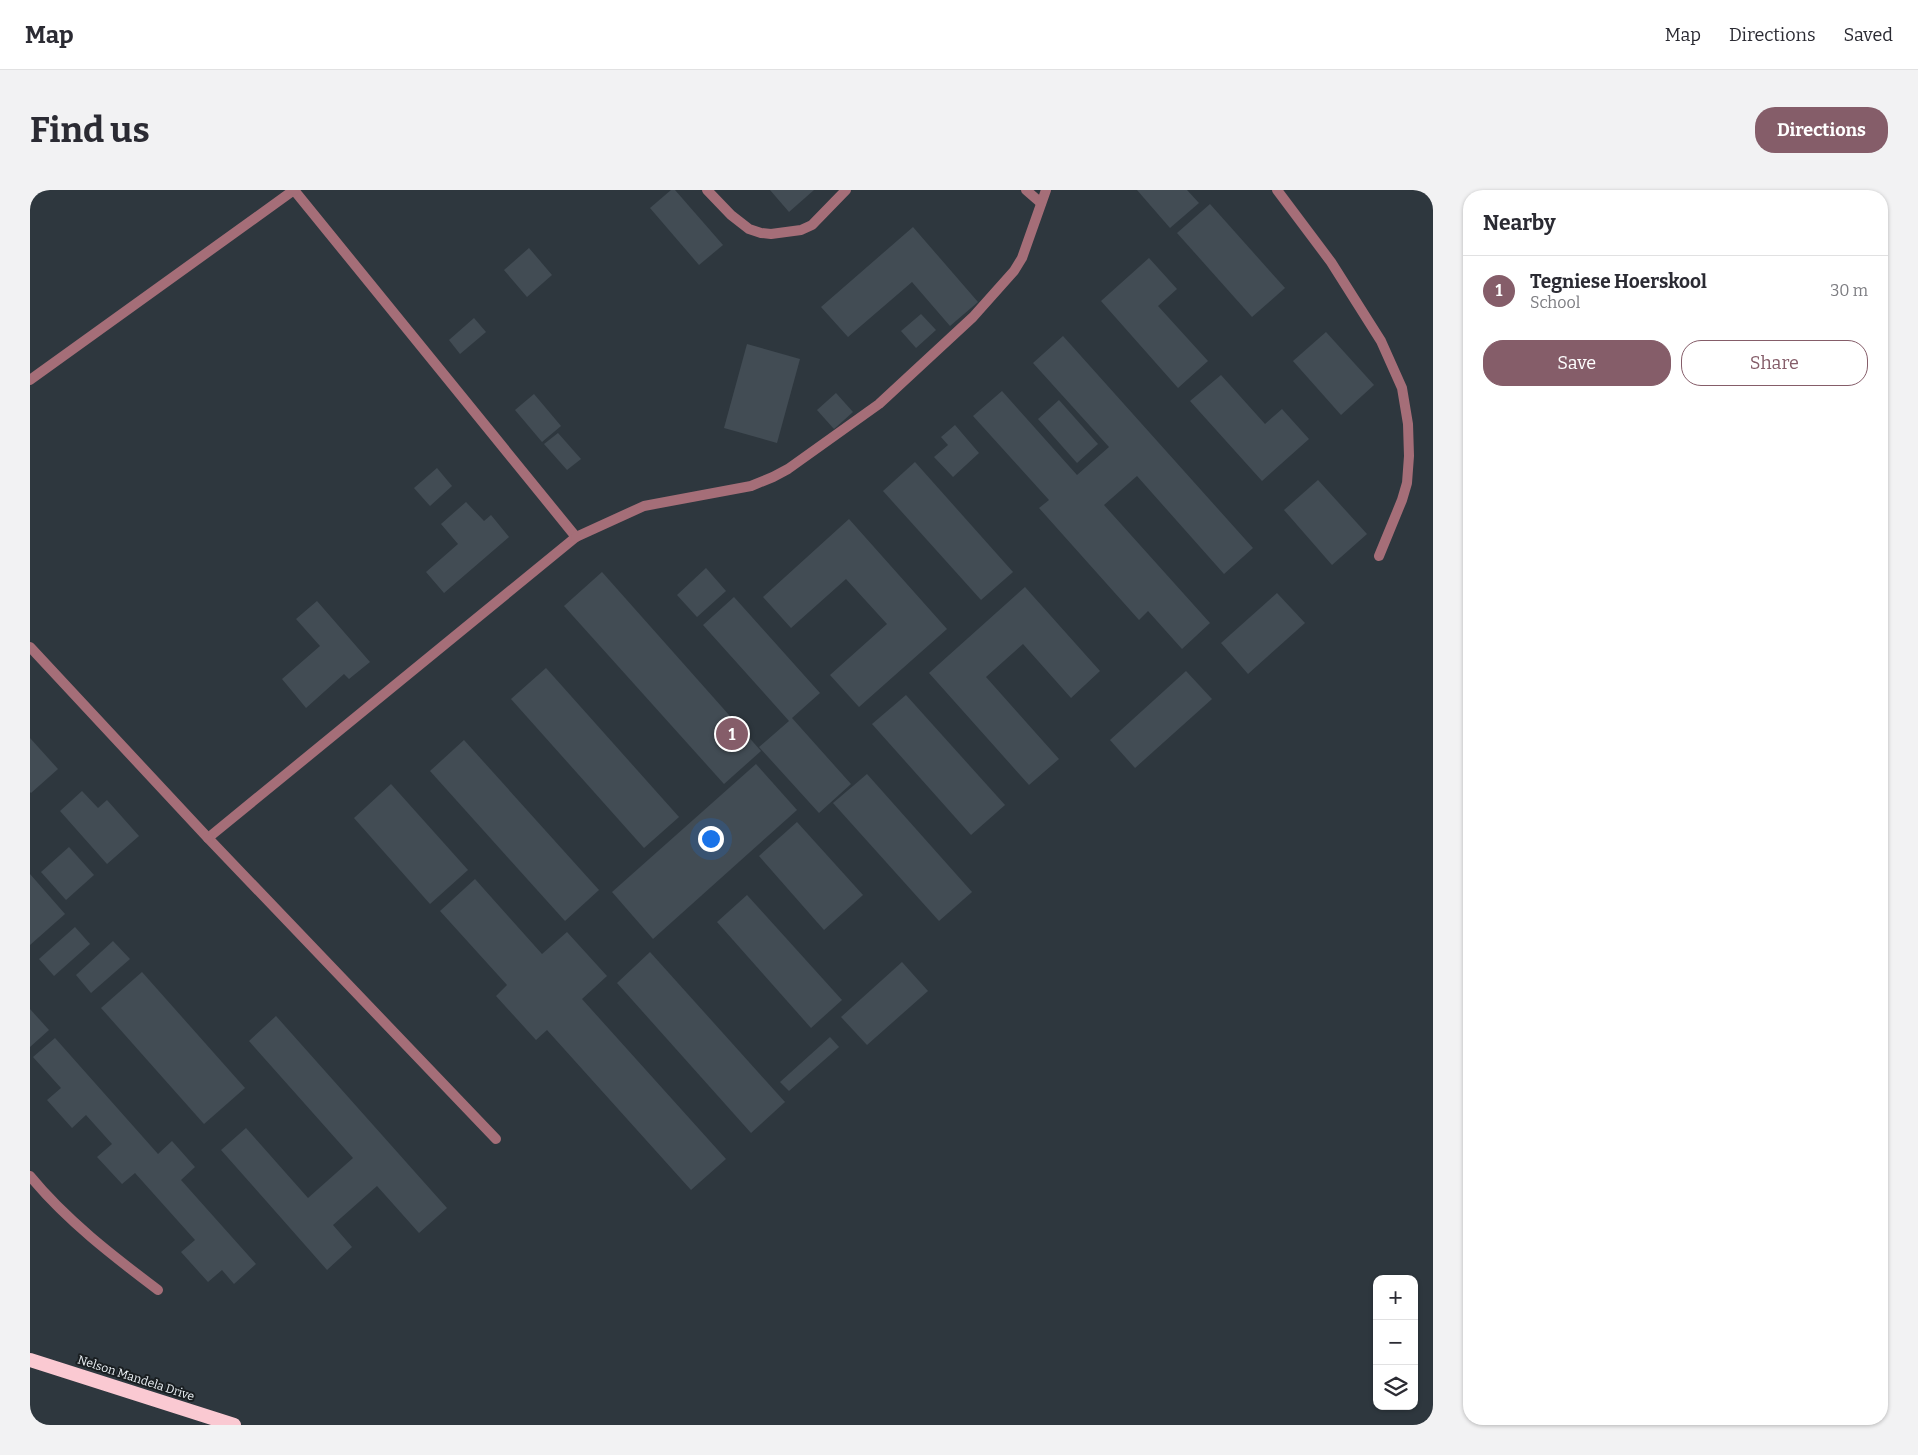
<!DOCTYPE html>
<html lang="en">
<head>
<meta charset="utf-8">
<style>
  :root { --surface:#fff; --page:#f2f2f3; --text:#2b2b33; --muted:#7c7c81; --line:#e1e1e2; --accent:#855d69 }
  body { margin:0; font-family:Bitter,serif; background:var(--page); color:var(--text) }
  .controls { position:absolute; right:15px; bottom:15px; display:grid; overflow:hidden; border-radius:10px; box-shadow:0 1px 4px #0004 }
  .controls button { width:45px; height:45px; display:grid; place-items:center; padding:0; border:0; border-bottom:1px solid var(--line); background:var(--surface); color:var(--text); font:25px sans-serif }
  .you { position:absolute; left:680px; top:648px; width:18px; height:18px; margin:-12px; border:4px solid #fff; border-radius:50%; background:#1a73e8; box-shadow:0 0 0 8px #1a73e833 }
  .badge { display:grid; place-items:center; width:32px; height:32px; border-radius:50%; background:var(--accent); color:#fff; font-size:16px; font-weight:700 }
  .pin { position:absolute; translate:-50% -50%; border:2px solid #fff; box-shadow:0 1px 5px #0006 }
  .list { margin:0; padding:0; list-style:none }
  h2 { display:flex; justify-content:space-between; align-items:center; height:65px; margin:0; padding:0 20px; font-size:21px }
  h2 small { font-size:16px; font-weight:400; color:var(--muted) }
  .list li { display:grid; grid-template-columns:32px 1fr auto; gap:15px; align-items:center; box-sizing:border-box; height:70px; padding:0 20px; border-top:1px solid var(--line) }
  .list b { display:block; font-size:19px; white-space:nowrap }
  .list p { margin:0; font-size:16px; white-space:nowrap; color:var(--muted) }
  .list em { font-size:16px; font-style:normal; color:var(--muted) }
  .actions { display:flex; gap:10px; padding:15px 20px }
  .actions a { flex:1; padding:11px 0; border:1px solid var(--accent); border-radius:20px; text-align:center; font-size:18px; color:var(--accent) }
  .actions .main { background:var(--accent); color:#fff }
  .icon { flex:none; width:28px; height:28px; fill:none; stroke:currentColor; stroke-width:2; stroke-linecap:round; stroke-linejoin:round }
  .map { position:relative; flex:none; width:1403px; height:1235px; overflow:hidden; border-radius:20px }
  header { display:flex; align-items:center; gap:30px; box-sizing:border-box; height:70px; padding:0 25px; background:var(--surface); border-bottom:1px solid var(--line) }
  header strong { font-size:24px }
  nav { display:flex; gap:28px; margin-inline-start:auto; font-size:18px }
  .intro { display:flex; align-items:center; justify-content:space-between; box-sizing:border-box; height:120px; padding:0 30px }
  h1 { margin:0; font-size:35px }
  .button { padding:12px 22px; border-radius:20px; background:var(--accent); color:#fff; font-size:18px; font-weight:700 }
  main { display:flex; gap:30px; padding:0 30px }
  aside { flex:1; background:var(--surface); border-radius:20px; box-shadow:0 1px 4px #0004 }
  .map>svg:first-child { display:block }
  .building { fill:#424c54 }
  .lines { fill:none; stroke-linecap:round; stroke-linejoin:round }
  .service { stroke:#a56e78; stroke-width:10 }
  .trunk { stroke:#fac9d2; stroke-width:14 }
  .labels { text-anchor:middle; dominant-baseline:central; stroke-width:4; stroke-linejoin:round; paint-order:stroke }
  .street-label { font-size:12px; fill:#ebf1f5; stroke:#191e21 }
</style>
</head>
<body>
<header>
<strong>Map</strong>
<nav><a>Map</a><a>Directions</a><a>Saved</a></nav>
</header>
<div class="intro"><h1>Find us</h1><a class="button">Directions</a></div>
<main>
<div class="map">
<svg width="1403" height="1235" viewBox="0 0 1403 1235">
  <rect width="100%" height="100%" fill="#2e373e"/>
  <!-- building -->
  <g class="building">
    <path d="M641,0H645L693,55L669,75L620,18Z"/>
    <path d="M740,0H784L759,22Z"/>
    <path d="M1107,0H1157L1169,13L1140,38Z"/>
    <path d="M1180,14L1255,98L1222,127L1147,43Z"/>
    <path d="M883,37L948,112L920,136L882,92L818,147L791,117Z"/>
    <path d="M499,58L522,85L497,107L474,80Z"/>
    <path d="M1119,68L1147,99L1128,116L1178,171L1148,198L1071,111Z"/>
    <path d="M891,124L906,140L886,158L871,141Z"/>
    <path d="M444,128L456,142L430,164L419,150Z"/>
    <path d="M1296,142L1344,195L1311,225L1263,171Z"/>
    <path d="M1033,146L1223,358L1194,384L1107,286L1074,315L1180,433L1152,459L1118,421L1109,430L1009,318L1019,310L943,226L972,201L1047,285L1079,257L1003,173Z"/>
    <path d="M717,154L770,169L747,253L694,238Z"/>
    <path d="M1191,185L1235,234L1252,219L1279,249L1232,291L1160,211Z"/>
    <path d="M806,203L823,222L804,239L787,220Z"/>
    <path d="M504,204L531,236L512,252L485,220Z"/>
    <path d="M1029,210L1068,254L1047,273L1008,229Z"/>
    <path d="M925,235L949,263L923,287L904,267L918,255L911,247Z"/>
    <path d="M528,243L551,269L537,280L514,254Z"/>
    <path d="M885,272L983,382L951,410L853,301Z"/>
    <path d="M407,278L422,296L400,316L384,298Z"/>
    <path d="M1288,290L1337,344L1302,375L1254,320Z"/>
    <path d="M436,312L454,331L461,325L479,347L414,403L396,382L428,354L411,334Z"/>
    <path d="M819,329L917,439L829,517L800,485L857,434L816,389L761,438L733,407Z"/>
    <path d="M676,378L696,401L667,427L647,405Z"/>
    <path d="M572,382L731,561L694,594L534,416Z"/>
    <path d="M995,397L1070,481L1041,508L993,454L956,487L1029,569L999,595L899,483Z"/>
    <path d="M1247,403L1275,433L1218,484L1191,453Z"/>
    <path d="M704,407L790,503L762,528L821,594L789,623L729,557L759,531L673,435Z"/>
    <path d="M287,411L340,472L319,489L314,484L276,518L252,489L290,456L266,429Z"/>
    <path d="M516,478L649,627L614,658L481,509Z"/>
    <path d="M1156,481L1182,509L1105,578L1080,550Z"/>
    <path d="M876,505L975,615L941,645L842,534Z"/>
    <path d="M0,548L28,579L1,603L0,602Z"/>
    <path d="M434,550L569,700L535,731L400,581Z"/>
    <path d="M726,574L767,620L623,749L582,702Z"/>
    <path d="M837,584L942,702L909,731L803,613Z"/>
    <path d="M361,594L438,680L400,714L324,628Z"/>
    <path d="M52,601L68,618L77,610L109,646L77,674L30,621Z"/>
    <path d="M767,632L833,705L794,740L729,666Z"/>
    <path d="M39,657L64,685L36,710L11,682Z"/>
    <path d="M0,684L35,724L0,755Z"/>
    <path d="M445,689L512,764L537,742L577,786L552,809L696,969L661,1000L517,840L506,850L466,806L477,795L410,721Z"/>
    <path d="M717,705L812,810L781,838L687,732Z"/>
    <path d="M45,737L60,754L24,786L9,769Z"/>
    <path d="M83,751L100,769L61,803L46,785Z"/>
    <path d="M620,762L755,912L721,943L587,793Z"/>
    <path d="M872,772L898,801L837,855L811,827Z"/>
    <path d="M112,782L215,898L174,934L71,818Z"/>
    <path d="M0,819L19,840L0,857Z"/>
    <path d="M246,826L417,1018L389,1043L347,996L303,1035L322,1057L297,1080L191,960L216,938L278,1008L323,968L219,851Z"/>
    <path d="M800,847L809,857L759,901L750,892Z"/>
    <path d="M25,848L128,964L142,951L165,977L151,990L226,1074L204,1094L192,1080L178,1092L151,1062L165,1050L105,983L92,994L67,967L82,954L56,925L42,938L17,910L31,898L3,867Z"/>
  </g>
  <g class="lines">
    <!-- service -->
    <g class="service">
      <path d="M264,0L546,347L178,648L466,949"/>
      <path d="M677,0L701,25L719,39L731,43L741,44L771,40L782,35L816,0"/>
      <path d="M996,0L1011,13"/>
      <path d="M1247,0L1301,72L1351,151L1372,198L1378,234L1379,266L1377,293L1372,310L1349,366"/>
      <path d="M0,190L264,0"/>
      <path d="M546,347L614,316L721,296L743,287L758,279L849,214L943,127L984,81L992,68L1016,0"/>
      <path d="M0,457L178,648"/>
      <path d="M0,986C36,1030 83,1066 128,1100"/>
    </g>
    <!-- trunk -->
    <path class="trunk" d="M0,1170L204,1235"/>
  </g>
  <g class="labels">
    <!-- street labels -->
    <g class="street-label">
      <text transform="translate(106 1188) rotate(18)">Nelson Mandela Drive</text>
    </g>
  </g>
</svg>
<div class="controls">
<button>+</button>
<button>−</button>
<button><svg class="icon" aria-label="layers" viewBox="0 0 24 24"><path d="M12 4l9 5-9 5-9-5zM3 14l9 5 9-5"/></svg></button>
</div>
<div class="you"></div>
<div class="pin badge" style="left:702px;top:544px">1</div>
</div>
<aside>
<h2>Nearby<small></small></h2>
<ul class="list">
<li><span class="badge">1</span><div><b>Tegniese Hoerskool</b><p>School</p></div><em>30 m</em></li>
</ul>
<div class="actions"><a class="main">Save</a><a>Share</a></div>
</aside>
</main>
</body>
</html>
